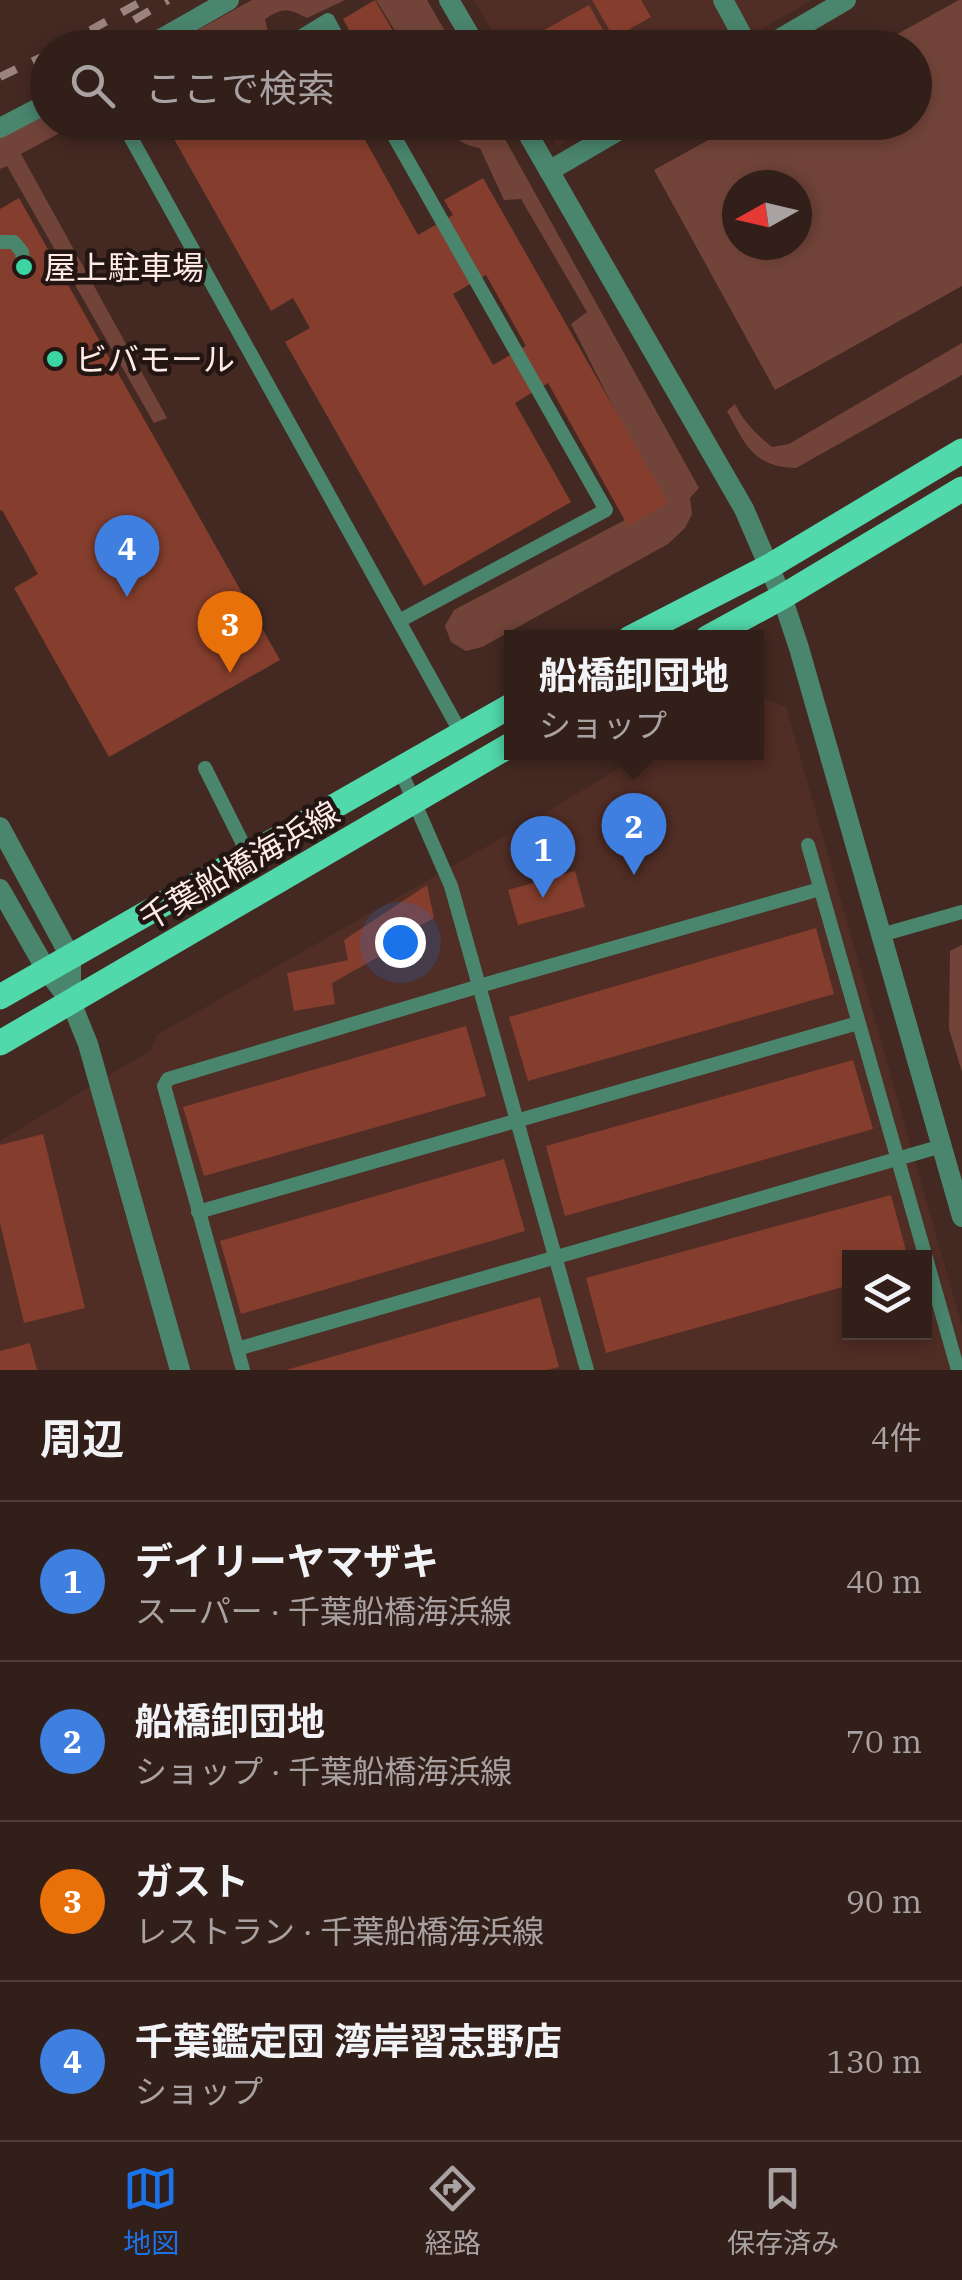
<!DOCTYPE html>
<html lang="ja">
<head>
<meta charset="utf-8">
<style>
  :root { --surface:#331f1a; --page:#3b2723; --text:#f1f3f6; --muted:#a9a2a2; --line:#4e3d39; --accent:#1a73e8 }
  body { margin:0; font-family:"IBM Plex Serif","Noto Sans JP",serif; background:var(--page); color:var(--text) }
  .controls { position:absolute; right:30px; bottom:30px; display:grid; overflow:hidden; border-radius:0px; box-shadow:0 5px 15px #0003 }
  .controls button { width:90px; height:90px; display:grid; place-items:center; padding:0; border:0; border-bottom:2px solid var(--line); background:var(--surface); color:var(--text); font:50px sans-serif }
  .compass { position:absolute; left:722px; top:170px; width:90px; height:90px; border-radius:50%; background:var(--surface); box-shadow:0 5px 15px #0003; rotate:262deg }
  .you { position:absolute; left:400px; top:942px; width:35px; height:35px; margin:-25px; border:8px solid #fff; border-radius:50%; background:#1a73e8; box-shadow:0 0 0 15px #1a73e833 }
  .badge { display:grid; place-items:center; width:65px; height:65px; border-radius:50%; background:var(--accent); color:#fff; font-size:32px; font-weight:700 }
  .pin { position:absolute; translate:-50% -82px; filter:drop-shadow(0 2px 5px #0008) }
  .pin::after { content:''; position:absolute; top:52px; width:35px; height:30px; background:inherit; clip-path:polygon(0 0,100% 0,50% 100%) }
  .popup { position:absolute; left:504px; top:630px; width:260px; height:130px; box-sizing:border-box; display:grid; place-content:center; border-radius:0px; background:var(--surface); filter:drop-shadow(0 2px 8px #0005); font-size:32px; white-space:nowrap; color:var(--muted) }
  .popup b { font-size:38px; color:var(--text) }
  .popup::after { content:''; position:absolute; left:50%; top:100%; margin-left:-20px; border:20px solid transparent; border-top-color:var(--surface) }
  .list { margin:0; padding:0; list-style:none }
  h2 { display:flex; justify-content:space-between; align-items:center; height:130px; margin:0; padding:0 40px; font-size:42px }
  h2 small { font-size:32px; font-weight:400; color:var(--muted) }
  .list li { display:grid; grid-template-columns:65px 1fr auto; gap:30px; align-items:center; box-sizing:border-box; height:160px; padding:0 40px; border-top:2px solid var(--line) }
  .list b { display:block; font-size:38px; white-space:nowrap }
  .list p { margin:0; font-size:32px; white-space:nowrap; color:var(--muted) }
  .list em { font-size:32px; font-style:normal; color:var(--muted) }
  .icon { flex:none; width:55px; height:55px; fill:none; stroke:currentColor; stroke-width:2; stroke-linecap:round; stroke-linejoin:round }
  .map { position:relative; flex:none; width:962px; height:1370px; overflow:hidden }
  .search { position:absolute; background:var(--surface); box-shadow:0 5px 15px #0003; left:30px; right:30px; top:30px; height:110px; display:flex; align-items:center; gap:25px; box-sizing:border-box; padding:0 35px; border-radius:55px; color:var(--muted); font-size:38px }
  .sheet { height:770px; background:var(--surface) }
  nav { display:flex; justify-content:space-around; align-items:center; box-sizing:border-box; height:140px; border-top:2px solid var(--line); background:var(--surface); font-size:28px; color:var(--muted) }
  nav a { display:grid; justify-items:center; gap:5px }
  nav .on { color:var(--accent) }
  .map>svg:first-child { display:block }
  .built { fill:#502d25; fill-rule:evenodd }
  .green { fill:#724439; fill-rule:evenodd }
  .building { fill:#853e2d; fill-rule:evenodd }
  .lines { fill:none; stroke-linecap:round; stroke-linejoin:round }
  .service { stroke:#4a856e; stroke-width:14 }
  .minor { stroke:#4a856e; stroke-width:20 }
  .tertiary { stroke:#4a856e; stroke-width:20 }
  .primary { stroke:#51d9ab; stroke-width:25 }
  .rail { stroke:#9b847e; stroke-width:8; stroke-dasharray:18 18; stroke-linecap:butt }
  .poi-dot { fill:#3cd4a3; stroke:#221512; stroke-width:4 }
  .labels { text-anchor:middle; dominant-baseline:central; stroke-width:9; stroke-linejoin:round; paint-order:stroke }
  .poi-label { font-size:32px; fill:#feebe6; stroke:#221512; text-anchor:start }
  .street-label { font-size:32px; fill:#feebe6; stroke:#221512 }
</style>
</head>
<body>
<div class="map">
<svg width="962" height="1370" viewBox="0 0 962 1370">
  <rect width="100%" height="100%" fill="#442922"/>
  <!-- built -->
  <g class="built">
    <path d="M474,0H812L730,48L501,47Z"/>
    <path d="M543,123H600L557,147Z"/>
    <path d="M757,695L786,707L962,1326V1370H0V1141L151,1050L157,1035L531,821L645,753L756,752ZM850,1258H924V1332H850Z"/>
  </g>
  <!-- green -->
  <g class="green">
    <path d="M252,0H345L307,18C287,8 284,7 265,19L270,40L256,47L165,48Z"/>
    <path d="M376,0H427L454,47H405Z"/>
    <path d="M959,0H962V286L775,390L654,170L739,123L914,122V48L874,47ZM737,185H797V245H737Z"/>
    <path d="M47,111L48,122L78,123L21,154L167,418L154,423L7,166L0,169V137Z"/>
    <path d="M448,123H496L699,488L690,498L692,514L685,528L668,544L482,647L466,651L451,642L445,626L454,610L661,501L571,324L587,312L521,199L504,200L480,148C462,145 455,139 448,123Z"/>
    <path d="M962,343V375L796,468C753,467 745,444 727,411L735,404C744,422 756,434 772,447L789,444Z"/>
    <path d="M962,945V1072L949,1029L950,951Z"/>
  </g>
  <!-- building -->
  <g class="building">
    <path d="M375,0L403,48H359L343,19Z"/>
    <path d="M592,0H641L651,17L614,38Z"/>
    <path d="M589,5L613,48H535L530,38Z"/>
    <path d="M652,38L658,48H636Z"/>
    <path d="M203,122H355L418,235L453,215L444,200L483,178L668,503L628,526L548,383L515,403L571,502L424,586L285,342L310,328L293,298L271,311L174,139ZM486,275L526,346L493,365L453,294Z"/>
    <path d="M19,198L280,660L109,757L14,588L38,574L2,510L0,511V209Z"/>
    <path d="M575,871L585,907L518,925L508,890Z"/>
    <path d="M427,885L434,918L403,935L405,942L332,983L335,1004L294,1011L287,973L348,960L344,940Z"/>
    <path d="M816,928L834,994L528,1081L509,1017Z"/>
    <path d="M466,1026L486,1096L204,1176L183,1107Z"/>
    <path d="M853,1060L873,1129L565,1216L546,1146Z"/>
    <path d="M43,1134L85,1308L24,1323L0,1223V1145Z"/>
    <path d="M504,1159L525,1231L241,1314L220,1241Z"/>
    <path d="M891,1195L908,1258H850V1285L606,1353L586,1278Z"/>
    <path d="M540,1297L559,1367L547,1370H286Z"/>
    <path d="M30,1343L37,1370H0V1351Z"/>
  </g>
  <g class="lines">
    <!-- service -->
    <g class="service">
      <path d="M282,48L328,20L343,48"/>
      <path d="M157,122L131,138L461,733"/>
      <path d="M386,122L606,510L399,621"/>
      <path d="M0,242H14L22,252L24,267"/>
      <path d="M399,767L451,886L587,1370"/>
      <path d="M205,768L249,856"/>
      <path d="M808,845L958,1370"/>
      <path d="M881,935L962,912"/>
      <path d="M198,1212L858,1023"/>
      <path d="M237,1349L942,1146"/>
      <path d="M243,1370L164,1086L168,1079L500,980L820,889"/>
    </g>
    <!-- minor -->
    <g class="minor">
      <path d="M723,0L749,48"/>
      <path d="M145,48L229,0"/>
      <path d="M764,48L846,0"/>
      <path d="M0,128L48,103"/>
      <path d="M549,171L633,122"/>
    </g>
    <!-- tertiary -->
    <g class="tertiary">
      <path d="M449,0L477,48"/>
      <path d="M521,122L744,509L782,597L799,648L962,1217"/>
      <path d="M0,827L71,958V1002"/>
      <path d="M0,889L47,971L71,1002L88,1044L180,1370"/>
    </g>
    <!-- primary -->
    <g class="primary">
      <path d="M630,638L770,566L962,451"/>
      <path d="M707,638L782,597L962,489"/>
      <path d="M0,997L512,705"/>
      <path d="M0,1043L512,744"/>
    </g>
    <!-- rail -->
    <g class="rail">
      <path d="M134,20L168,0"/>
      <path d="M59,48L144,0"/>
      <path d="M0,77L48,54"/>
    </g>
  </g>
  <!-- markers -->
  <g class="poi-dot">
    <circle cx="24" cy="267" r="10"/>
    <circle cx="55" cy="359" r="10"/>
  </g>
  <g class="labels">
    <!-- poi labels -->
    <g class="poi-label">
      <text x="44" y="267">屋上駐車場</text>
      <text x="75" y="359">ビバモール</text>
    </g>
    <!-- street labels -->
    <g class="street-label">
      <text transform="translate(239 865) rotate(-30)">千葉船橋海浜線</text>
    </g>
  </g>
</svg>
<div class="controls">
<button><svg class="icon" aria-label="layers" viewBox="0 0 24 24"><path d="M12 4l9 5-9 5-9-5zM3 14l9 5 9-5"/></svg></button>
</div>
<svg class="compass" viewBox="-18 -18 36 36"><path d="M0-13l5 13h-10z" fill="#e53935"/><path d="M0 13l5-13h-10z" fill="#a9a2a2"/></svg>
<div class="you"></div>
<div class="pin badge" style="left:543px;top:898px;background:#3f7fe0">1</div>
<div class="pin badge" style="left:634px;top:875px;background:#3f7fe0">2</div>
<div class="popup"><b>船橋卸団地</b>ショップ</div>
<div class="pin badge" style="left:230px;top:673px;background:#e8710a">3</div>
<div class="pin badge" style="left:127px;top:597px;background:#3f7fe0">4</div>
<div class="search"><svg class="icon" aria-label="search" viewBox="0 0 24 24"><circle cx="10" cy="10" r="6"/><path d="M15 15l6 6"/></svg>ここで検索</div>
</div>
<section class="sheet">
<h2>周辺<small>4件</small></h2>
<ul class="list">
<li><span class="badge" style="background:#3f7fe0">1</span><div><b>デイリーヤマザキ</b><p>スーパー · 千葉船橋海浜線</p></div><em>40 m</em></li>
<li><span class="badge" style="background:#3f7fe0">2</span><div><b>船橋卸団地</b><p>ショップ · 千葉船橋海浜線</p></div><em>70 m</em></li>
<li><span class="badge" style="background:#e8710a">3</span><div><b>ガスト</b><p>レストラン · 千葉船橋海浜線</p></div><em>90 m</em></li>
<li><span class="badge" style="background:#3f7fe0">4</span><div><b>千葉鑑定団 湾岸習志野店</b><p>ショップ</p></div><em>130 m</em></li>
</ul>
</section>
<nav>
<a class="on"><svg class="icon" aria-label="map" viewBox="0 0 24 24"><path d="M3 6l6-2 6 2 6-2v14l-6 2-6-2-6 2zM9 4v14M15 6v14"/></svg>地図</a>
<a><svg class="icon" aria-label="directions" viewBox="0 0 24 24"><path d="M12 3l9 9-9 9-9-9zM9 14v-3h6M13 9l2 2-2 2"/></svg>経路</a>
<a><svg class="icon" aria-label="saved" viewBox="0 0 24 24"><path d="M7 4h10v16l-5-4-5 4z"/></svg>保存済み</a>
</nav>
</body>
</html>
